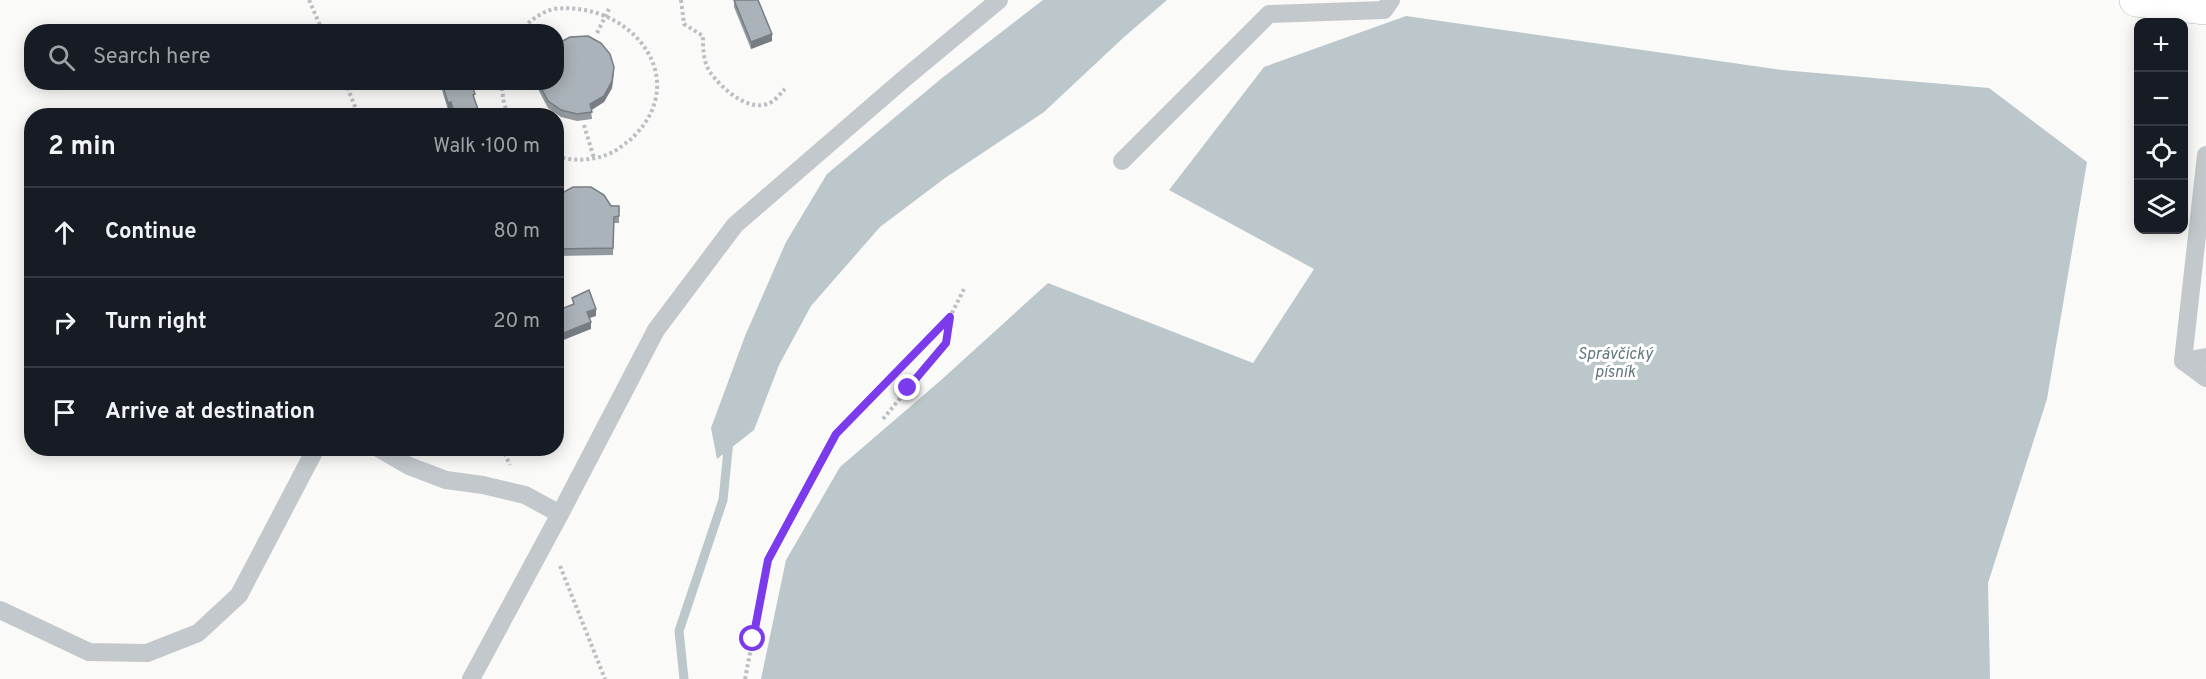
<!DOCTYPE html>
<html lang="en">
<head>
<meta charset="utf-8">
<style>
  :root { --surface:#171b24; --page:#242831; --text:#f1f3f6; --muted:#9ea1a6; --line:#363941 }
  body { margin:0; font-family:Overpass,sans-serif; background:var(--page); color:var(--text) }
  .controls { position:absolute; right:18px; top:18px; display:grid; overflow:hidden; border-radius:12px; box-shadow:0 3px 15px #0003 }
  .controls button { width:54px; height:54px; display:grid; place-items:center; padding:0; border:0; border-bottom:2px solid var(--line); background:var(--surface); color:var(--text); font:30px sans-serif }
  .stop { position:absolute; width:18px; height:18px; margin:-14px; border:4px solid #7c3aed; border-radius:50%; background:#fff }
  .stop.end { background:#7c3aed; border-color:#fff; box-shadow:0 2px 6px #0008 }
  .list { margin:0; padding:0; list-style:none }
  h2 { display:flex; justify-content:space-between; align-items:center; height:78px; margin:0; padding:0 24px; font-size:26px }
  h2 small { font-size:20px; font-weight:400; color:var(--muted) }
  .list li { display:grid; grid-template-columns:39px 1fr auto; gap:18px; align-items:center; box-sizing:border-box; height:90px; padding:0 24px; border-top:2px solid var(--line) }
  .list b { display:block; font-size:22px; white-space:nowrap }
  .list em { font-size:20px; font-style:normal; color:var(--muted) }
  .icon { flex:none; width:33px; height:33px; fill:none; stroke:currentColor; stroke-width:2; stroke-linecap:round; stroke-linejoin:round }
  .map { position:relative; flex:none; width:2206px; height:679px; overflow:hidden }
  .search { position:absolute; background:var(--surface); box-shadow:0 3px 15px #0003; left:24px; top:24px; width:540px; height:66px; display:flex; align-items:center; gap:15px; box-sizing:border-box; padding:0 21px; border-radius:24px; color:var(--muted); font-size:22px }
  .panel { position:absolute; background:var(--surface); box-shadow:0 3px 15px #0003; left:24px; top:108px; width:540px; height:348px; border-radius:24px }
  .map>svg:first-child { display:block }
  .water { fill:#bbc7cb }
  .lines { fill:none; stroke-linecap:round; stroke-linejoin:round }
  .stream { stroke:#bbc7cb; stroke-width:9 }
  .secondary-casing { stroke:#b3babf; stroke-width:34 }
  .path { stroke:#bbbfc2; stroke-width:4; stroke-dasharray:3 3; stroke-linecap:butt }
  .lane { stroke:#c3c8cc; stroke-width:18 }
  .secondary { stroke:#fff; stroke-width:33 }
  .wall { fill:#929a9f }
  .shaded-wall { fill:#777d82 }
  .building { fill:#aab3b9; stroke:#777d82; stroke-width:1.5 }
  .route { stroke:#7c3aed; stroke-width:8 }
  .labels { text-anchor:middle; dominant-baseline:central; stroke-width:6; stroke-linejoin:round; paint-order:stroke }
  .water-label { font-size:16px; font-style:italic; fill:#60757c; stroke:#fff }
</style>
</head>
<body>
<div class="map">
<svg width="2206" height="679" viewBox="0 0 2206 679">
  <rect width="100%" height="100%" fill="#fafaf8"/>
  <!-- water -->
  <g class="water">
    <path d="M1043,0H1167L1123,38L1044,112L945,178L880,227L811,306L779,365L754,430L717,459L711,428L745,336L786,242L827,174L942,78Z"/>
    <path d="M1406,16L1782,70L1989,88L2087,162L2047,399L1988,583L1990,679H761L786,560L840,467L940,381L1048,283L1253,363L1314,269L1169,190L1264,67Z"/>
  </g>
  <g class="lines">
    <!-- stream -->
    <path class="stream" d="M684,679L679,631L723,500L729,440"/>
    <!-- secondary casing -->
    <g class="secondary-casing">
      <path id="secondary" d="M2136,0L2206,8"/>
    </g>
    <!-- path -->
    <g class="path">
      <path d="M309,0L323,32"/>
      <path d="M681,0L684,24L703,36C703,47 703,62 710,72C721,88 747,111 767,104C774,102 780,94 785,89"/>
      <path d="M520,32C529,21 540,13 553,9C630,0 691,76 636,134C632,139 627,142 622,146C605,160 577,163 556,156"/>
      <path d="M597,33L609,9"/>
      <path d="M345,82L359,116"/>
      <path d="M501,82L504,104L509,116"/>
      <path d="M501,83L534,84"/>
      <path d="M584,125L594,158"/>
      <path d="M556,175L562,158"/>
      <path d="M883,419L946,343L950,318"/>
      <path d="M502,448L510,465"/>
      <path d="M560,566L605,679"/>
      <path d="M745,679L768,560L836,434L950,317L965,287"/>
    </g>
    <!-- lane -->
    <g class="lane">
      <path d="M2206,155L2183,361L2206,357"/>
      <path d="M1122,161L1269,14L1384,10L1391,0"/>
      <path d="M2183,361L2206,378"/>
      <path d="M378,448L409,466L446,480L483,485L525,495L560,514"/>
      <path d="M0,610L89,652L147,653L198,633L239,595L316,448"/>
      <path d="M471,679L560,514L656,330L735,225L905,78L999,0"/>
    </g>
    <!-- secondary -->
    <use href="#secondary" class="secondary"/>
  </g>
  <!-- wall -->
  <g class="wall">
    <path d="M734,0L772,41L751,49L734,7Z"/>
    <path d="M614,74L612,88L604,102L591,110L592,119L577,121L561,117L548,108L539,91V84Z"/>
    <path d="M442,83L475,101L480,116H453L451,109L448,110L442,90Z"/>
    <path d="M556,202L619,206V223H614L613,255L556,256Z"/>
  </g>
  <!-- shaded-wall -->
  <g class="shaded-wall">
    <path d="M772,34V41L751,49V42Z"/>
    <path d="M614,67L612,88L604,102L590,111V104Z"/>
    <path d="M451,102V109L448,110V103Z"/>
    <path d="M596,309V316L587,319V312Z"/>
    <path d="M591,322V329L556,343V336Z"/>
  </g>
  <!-- building -->
  <g class="building">
    <path d="M734,0H758L772,34L751,42Z"/>
    <path d="M588,36L601,43L610,54L614,67L612,81L604,96L590,104L592,112L577,114L561,110L548,101L539,84L544,82H556L557,44L570,37Z"/>
    <path d="M443,82H471L475,94L473,95L480,115L455,116L451,102L448,103L442,83Z"/>
    <path d="M573,187H591L604,195L611,206H619V216L614,217L613,248L556,249V202L562,193Z"/>
    <path d="M589,290L596,309L587,312L591,322L556,336V311L574,304L572,298Z"/>
  </g>
  <g class="lines">
    <!-- route -->
    <path class="route" d="M753,639L768,560L836,434L950,317L946,343L908,388"/>
  </g>
  <g class="labels">
    <!-- water labels -->
    <g class="water-label">
      <text x="1615" y="355">Správčický<tspan x="1615" dy="18">písník</tspan></text>
    </g>
  </g>
</svg>
<div class="controls">
<button>+</button>
<button>−</button>
<button><svg class="icon" aria-label="locate" viewBox="0 0 24 24"><circle cx="12" cy="12" r="6"/><path d="M12 2v4M12 18v4M2 12h4M18 12h4"/></svg></button>
<button><svg class="icon" aria-label="layers" viewBox="0 0 24 24"><path d="M12 4l9 5-9 5-9-5zM3 14l9 5 9-5"/></svg></button>
</div>
<div class="stop" style="left:753px;top:639px"></div>
<div class="stop end" style="left:908px;top:388px"></div>
<div class="search"><svg class="icon" aria-label="search" viewBox="0 0 24 24"><circle cx="10" cy="10" r="6"/><path d="M15 15l6 6"/></svg>Search here</div>
<section class="panel">
<h2>2 min<small>Walk · 100 m</small></h2>
<ul class="list">
<li><svg class="icon" aria-label="ahead" viewBox="0 0 24 24"><path d="M12 20V5M6 11l6-6 6 6"/></svg><div><b>Continue</b></div><em>80 m</em></li>
<li><svg class="icon" aria-label="right" viewBox="0 0 24 24"><path d="M7 20v-9h11M14 6l5 5-5 5"/></svg><div><b>Turn right</b></div><em>20 m</em></li>
<li><svg class="icon" aria-label="arrive" viewBox="0 0 24 24"><path d="M6 21V4h12l-3 4 3 4H6"/></svg><div><b>Arrive at destination</b></div></li>
</ul>
</section>
</div>
</body>
</html>
